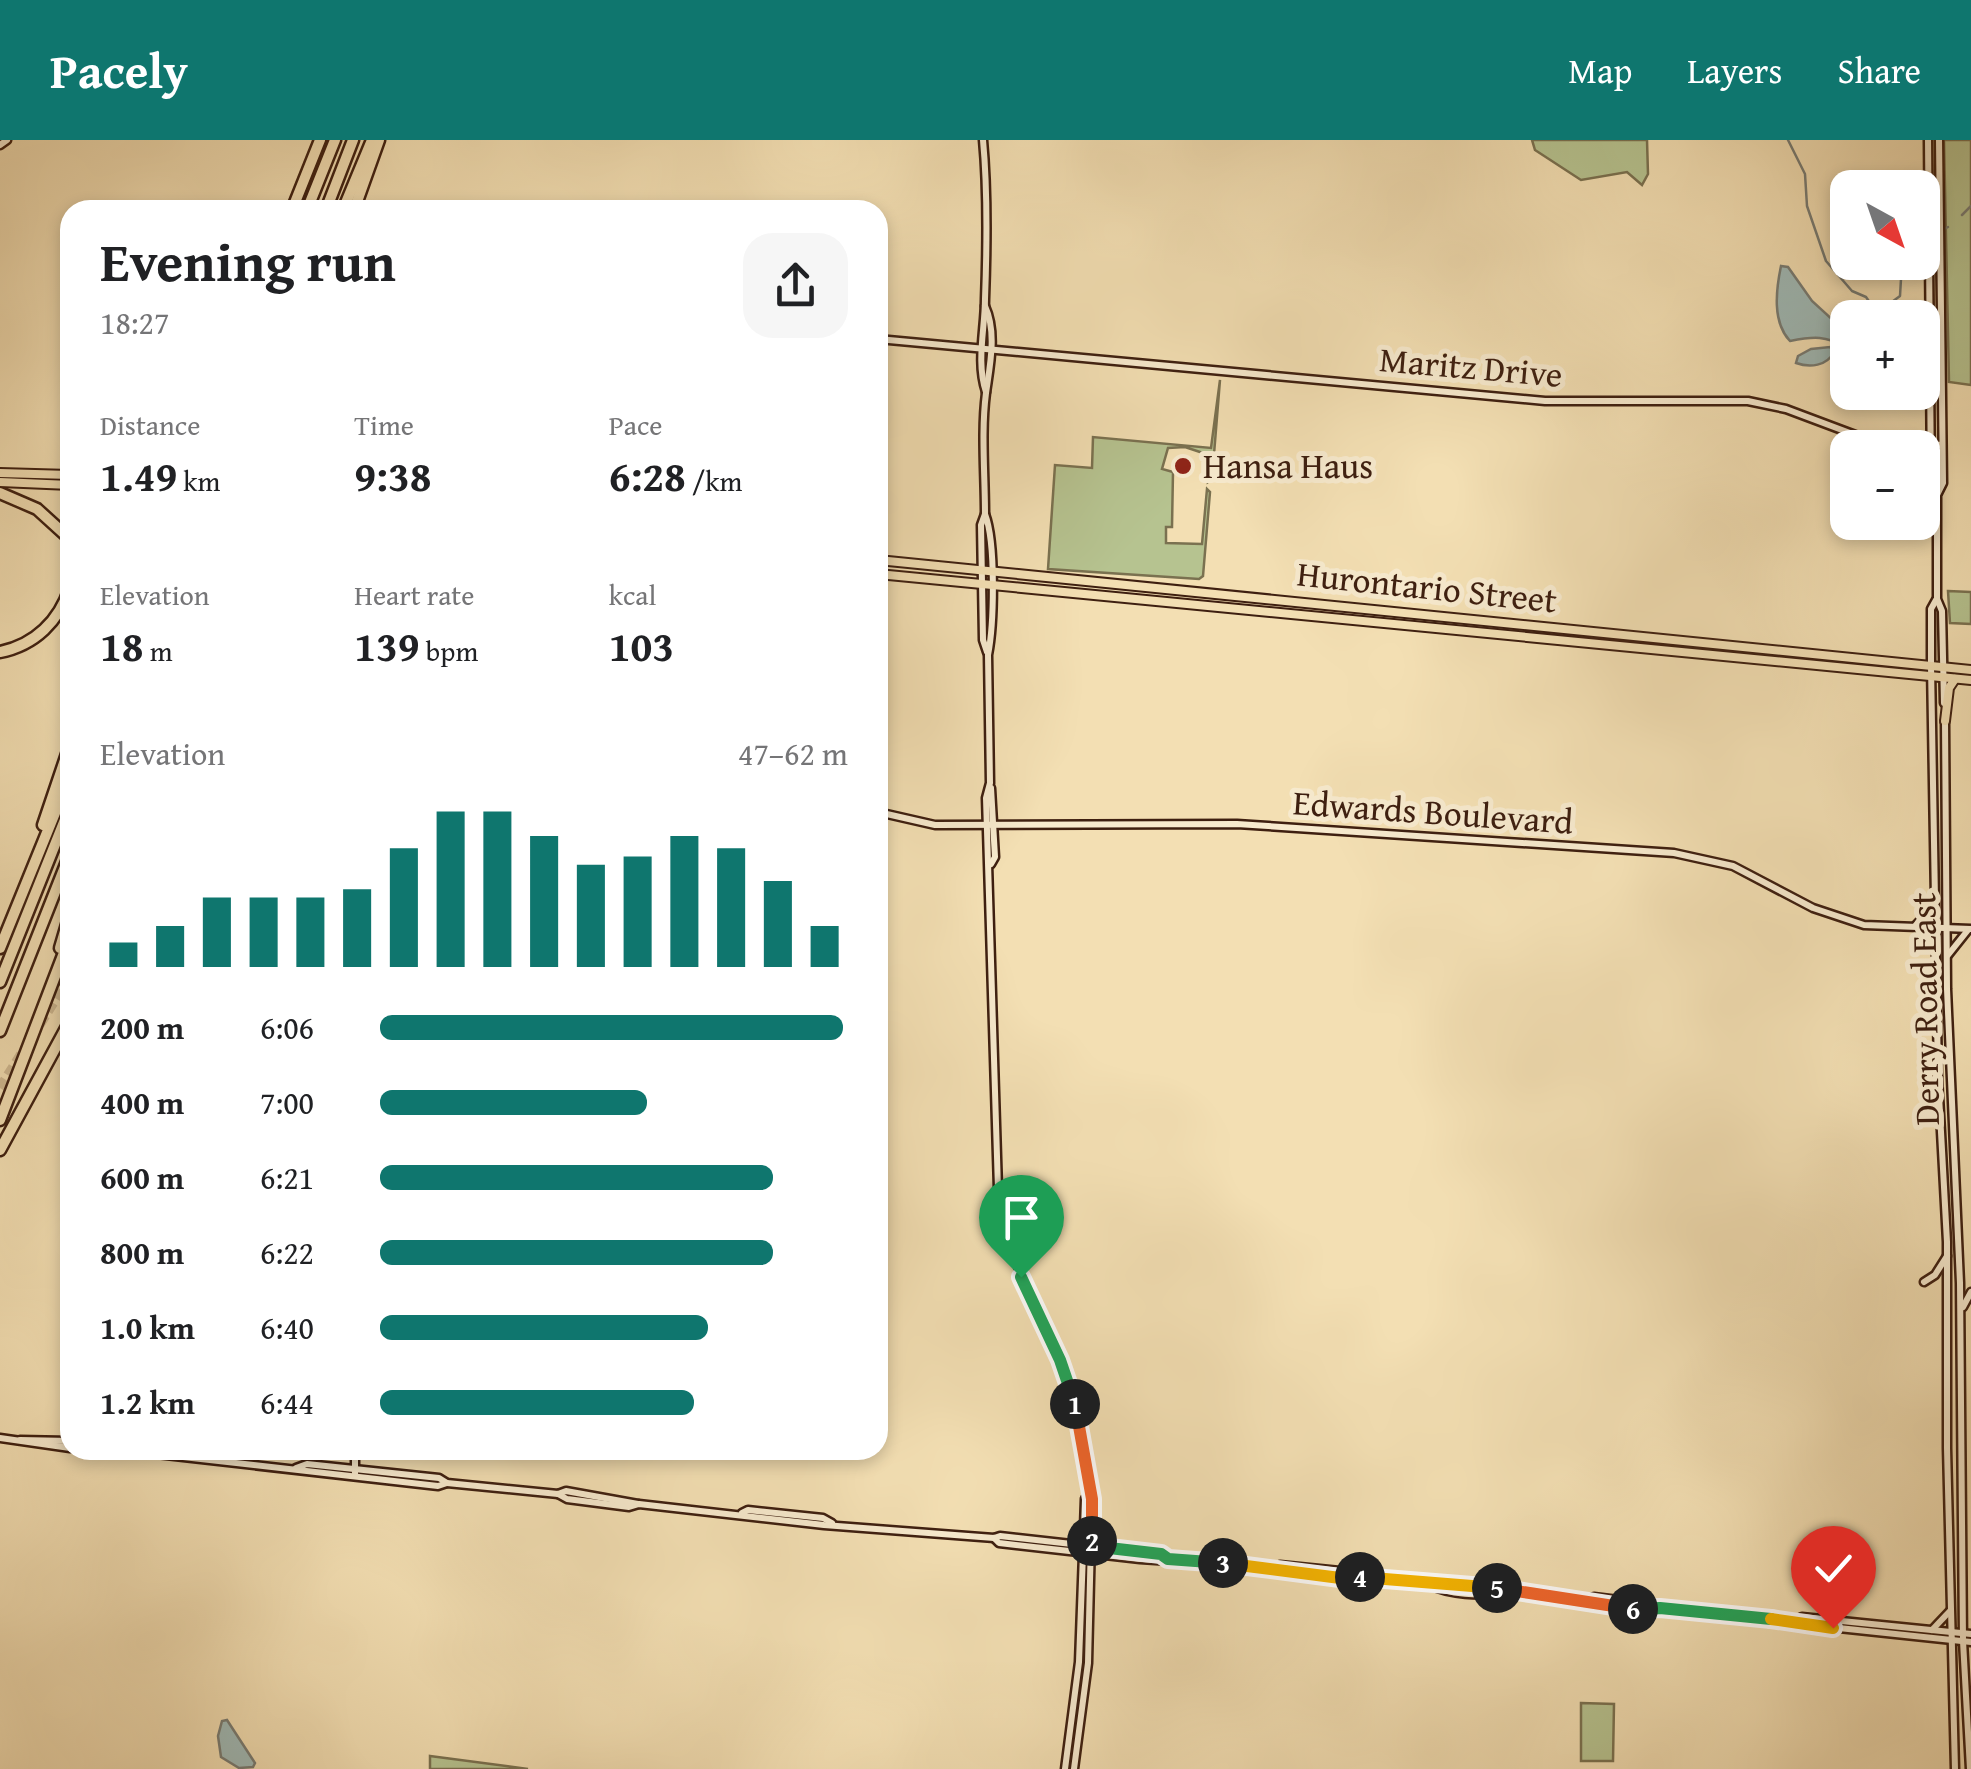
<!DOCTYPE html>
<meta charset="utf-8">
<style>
:root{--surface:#fff;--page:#f6f6f6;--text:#202124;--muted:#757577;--accent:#0f766e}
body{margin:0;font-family:"Gentium Book Plus",serif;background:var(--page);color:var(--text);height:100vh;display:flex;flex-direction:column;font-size:38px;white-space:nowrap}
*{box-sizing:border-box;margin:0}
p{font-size:32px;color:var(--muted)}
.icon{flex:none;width:55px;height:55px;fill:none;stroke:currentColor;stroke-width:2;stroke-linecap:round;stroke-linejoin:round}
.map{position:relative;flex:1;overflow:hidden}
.drawer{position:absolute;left:60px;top:60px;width:828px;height:1260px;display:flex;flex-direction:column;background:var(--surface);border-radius:30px;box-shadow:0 5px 15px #0003}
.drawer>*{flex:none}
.needle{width:65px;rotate:140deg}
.buttons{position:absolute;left:1830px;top:30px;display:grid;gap:20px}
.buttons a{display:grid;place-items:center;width:110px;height:110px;border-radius:20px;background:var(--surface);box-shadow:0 5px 15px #0003;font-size:50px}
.pin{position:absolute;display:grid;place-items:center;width:85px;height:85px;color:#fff;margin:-102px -42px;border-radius:50% 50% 50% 0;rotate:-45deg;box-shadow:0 0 10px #0007}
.pin .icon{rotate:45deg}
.km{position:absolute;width:50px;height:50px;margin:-25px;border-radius:50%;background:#222;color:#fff;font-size:28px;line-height:50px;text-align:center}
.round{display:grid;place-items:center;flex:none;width:105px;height:105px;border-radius:30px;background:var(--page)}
.summary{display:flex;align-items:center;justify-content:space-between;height:170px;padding:0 40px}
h1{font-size:55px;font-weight:700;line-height:75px}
.figures{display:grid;grid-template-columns:repeat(3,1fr);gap:15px;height:170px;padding:10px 40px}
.figures div{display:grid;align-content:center}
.figures b{font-size:42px;font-weight:700}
.figures small{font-size:28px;font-weight:400}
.figures p{font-size:28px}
.chart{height:280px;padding:20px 40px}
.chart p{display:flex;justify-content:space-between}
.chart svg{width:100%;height:180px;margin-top:10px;stroke:var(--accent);stroke-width:6}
ul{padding:0 40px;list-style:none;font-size:32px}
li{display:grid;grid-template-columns:160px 120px 1fr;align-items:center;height:75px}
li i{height:25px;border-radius:12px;background:var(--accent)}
header{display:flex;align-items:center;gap:60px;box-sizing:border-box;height:140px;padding:0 50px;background:var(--accent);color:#fff}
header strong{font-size:48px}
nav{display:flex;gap:55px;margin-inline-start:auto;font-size:35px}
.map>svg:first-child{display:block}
.green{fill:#b6c390;stroke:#7a7150;stroke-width:2.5}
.water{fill:#9fbab7;stroke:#787c74;stroke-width:2.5}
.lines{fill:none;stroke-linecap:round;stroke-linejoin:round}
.stream{stroke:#787c74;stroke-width:2.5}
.highway-tunnel{stroke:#cfb992;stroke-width:10;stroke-dasharray:10 5;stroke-linecap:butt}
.secondary-casing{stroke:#3e1f10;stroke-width:11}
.primary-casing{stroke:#3e1f10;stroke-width:12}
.highway-casing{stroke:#3e1f10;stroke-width:15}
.secondary{stroke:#f7eace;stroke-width:6}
.primary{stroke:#f3dfb3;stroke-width:8}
.highway{stroke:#f3dfb3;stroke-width:10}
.split-1-casing{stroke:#fff;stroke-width:20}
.split-2-casing{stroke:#fff;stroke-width:20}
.split-3-casing{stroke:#fff;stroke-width:20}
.split-4-casing{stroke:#fff;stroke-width:20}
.split-5-casing{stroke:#fff;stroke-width:20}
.split-6-casing{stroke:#fff;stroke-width:20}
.split-7-casing{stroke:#fff;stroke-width:20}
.split-8-casing{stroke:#fff;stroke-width:20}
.split-1{stroke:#22a559;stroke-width:12}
.split-2{stroke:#f0652b;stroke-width:12}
.split-3{stroke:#22a559;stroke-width:12}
.split-4{stroke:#f5b400;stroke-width:12}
.split-5{stroke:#f5b400;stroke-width:12}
.split-6{stroke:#f0652b;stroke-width:12}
.split-7{stroke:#22a559;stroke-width:12}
.split-8{stroke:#f5b400;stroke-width:12}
.poi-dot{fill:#8f2418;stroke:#f7eace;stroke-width:4}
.labels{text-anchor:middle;stroke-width:10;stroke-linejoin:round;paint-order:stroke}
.street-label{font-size:35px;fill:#3e1f10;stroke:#f7eace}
.poi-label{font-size:35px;fill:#3e1f10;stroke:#f7eace;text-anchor:start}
</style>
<header>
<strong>Pacely</strong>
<nav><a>Map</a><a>Layers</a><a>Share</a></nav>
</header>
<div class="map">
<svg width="1971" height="1629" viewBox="0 0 1971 1629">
<rect width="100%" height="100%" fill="#f3dfb3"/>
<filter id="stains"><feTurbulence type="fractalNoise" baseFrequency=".002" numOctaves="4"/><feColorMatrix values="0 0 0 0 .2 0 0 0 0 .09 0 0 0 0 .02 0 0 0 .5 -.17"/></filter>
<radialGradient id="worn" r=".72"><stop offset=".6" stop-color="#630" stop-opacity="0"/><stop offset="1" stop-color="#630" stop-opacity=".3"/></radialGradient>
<g class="green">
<polygon points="1532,0 1647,0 1648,34 1642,45 1627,32 1581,40 1535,10"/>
<polygon points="1944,0 1971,0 1971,245 1949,242"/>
<polygon points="1220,240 1212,339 1208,342 1209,315 1185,307 1168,308 1162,329 1173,332 1172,387 1166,387 1166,403 1202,404 1207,349 1210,352 1203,436 1199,439 1048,429 1055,325 1092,328 1093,297 1211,308"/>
<polygon points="1948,451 1971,452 1971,484 1950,483"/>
<polygon points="1581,1563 1614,1564 1613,1621 1581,1621"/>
<polygon points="430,1616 528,1629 430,1629"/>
</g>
<g class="water">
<path d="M 1781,126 L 1788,127 L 1812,161 L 1847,193 L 1847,207 C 1825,196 1815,196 1790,201 C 1772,182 1776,150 1781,126 Z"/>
<path d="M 1830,207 L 1834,212 C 1827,226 1810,228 1796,223 L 1798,216 L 1811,209 Z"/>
<polygon points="227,1580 255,1623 253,1627 239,1628 221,1617 218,1596 222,1581"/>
</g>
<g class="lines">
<g class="stream">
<polyline points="1788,0 1805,34 1807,66 1826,121 1852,151 1866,157 1877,173 1900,156 1902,122"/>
<polyline points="1962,75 1971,66"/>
<polyline points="1922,101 1948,87"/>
</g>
<g class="highway-tunnel">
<polyline points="40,884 66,842"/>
<polyline points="0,948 23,911"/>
</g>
<g class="secondary-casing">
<g id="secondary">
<path d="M 983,0 C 988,53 987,106 985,159 C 985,189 976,222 986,252"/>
<polyline points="1928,0 1931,343 1937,354"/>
<polyline points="1939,0 1943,343 1937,355 1937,459 1942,471 1944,563"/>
<polyline points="0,5 7,0"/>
<path d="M 985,166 C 997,192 990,225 986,253 C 981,292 985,334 985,374 L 981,385 L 983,500 L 987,512"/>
<polyline points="878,199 1545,261 1748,261 1786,269 1866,299 1942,305"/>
<path d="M 985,374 C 996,403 994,484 988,515 L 990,643 L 986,658 L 998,1049 L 1011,1110 L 1072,1253 L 1092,1359 L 1088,1523 L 1074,1629"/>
<polyline points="1936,460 1931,469 1931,526 1938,937 1947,1102 1947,1308 1955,1629"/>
<polyline points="1945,581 1947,849 1960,1143 1963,1501 1970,1629"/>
<polyline points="991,648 995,717 991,724"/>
<polyline points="878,672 935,685 1237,684 1674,713 1733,726 1813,768 1864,785 1971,789"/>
<polyline points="1915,786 1933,767"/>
<polyline points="1948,815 1968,790"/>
<polyline points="1924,1142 1935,1135 1947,1116"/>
<polyline points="1963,1167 1971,1152"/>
<polyline points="0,1298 70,1308"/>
<polyline points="20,1300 70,1301"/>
<polyline points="121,1310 438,1346 447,1343"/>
<polyline points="296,1328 307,1324 439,1338 447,1343 558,1354 566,1351 638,1364"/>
<polyline points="355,1334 355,1310"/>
<polyline points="558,1354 567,1359 629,1367 639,1364 824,1385 994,1398 1000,1396 1161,1414 1167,1418"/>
<polyline points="742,1373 748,1370 823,1378 832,1383"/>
<polyline points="994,1398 999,1403 1140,1419 1275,1428 1281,1432 1430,1444 1437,1442 1621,1468 1795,1481 1801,1484 1971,1502"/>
<polyline points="1276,1428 1280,1425 1340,1431 1345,1436"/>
<path d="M 1430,1445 C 1447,1454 1483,1457 1501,1452"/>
<polyline points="1588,1460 1594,1457 1651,1464 1659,1468"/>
<polyline points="1796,1480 1802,1477 1971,1494"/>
<polyline points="1932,1490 1950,1471"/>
<polyline points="1065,1629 1079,1522 1085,1359 1088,1353"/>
</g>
</g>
<g class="primary-casing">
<g id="primary">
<polyline points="0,333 70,335"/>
<polyline points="0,342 70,345"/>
<polyline points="878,420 1971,530"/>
<polyline points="878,434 1971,540"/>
<polyline points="1945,581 1949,548 1955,539"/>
</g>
</g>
<g class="highway-casing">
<g id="highway">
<polyline points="292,70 320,0"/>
<polyline points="307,70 335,0"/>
<polyline points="326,70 353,0"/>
<polyline points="343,70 372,0"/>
<polyline points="354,70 379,0"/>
<polyline points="0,353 37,369 70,399"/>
<path d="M 0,512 C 35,505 59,481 70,448"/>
<polyline points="43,685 70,605"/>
<polyline points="0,808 70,636"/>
<polyline points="60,808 70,774"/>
<polyline points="0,842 70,667"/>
<polyline points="66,842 70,835"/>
<polyline points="0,891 70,714"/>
<polyline points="0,980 70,797"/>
<polyline points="0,1010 70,881"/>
</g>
</g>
<use href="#secondary" class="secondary"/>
<use href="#primary" class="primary"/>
<use href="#highway" class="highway"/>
</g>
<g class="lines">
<g class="split-1-casing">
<polyline id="split-1" points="1021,1137 1060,1220 1075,1264"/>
</g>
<g class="split-2-casing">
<polyline id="split-2" points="1075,1264 1092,1359 1092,1401"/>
</g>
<g class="split-3-casing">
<polyline id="split-3" points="1092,1401 1092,1406 1161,1414 1168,1419 1223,1423"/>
</g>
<g class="split-4-casing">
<polyline id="split-4" points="1223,1423 1340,1438 1360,1437"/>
</g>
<g class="split-5-casing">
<polyline id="split-5" points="1360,1437 1497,1448"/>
</g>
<g class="split-6-casing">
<polyline id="split-6" points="1497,1448 1633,1469"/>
</g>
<g class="split-7-casing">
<polyline id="split-7" points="1633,1469 1660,1468 1771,1479"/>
</g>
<g class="split-8-casing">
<polyline id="split-8" points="1771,1479 1833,1488"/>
</g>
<use href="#split-1" class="split-1"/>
<use href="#split-2" class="split-2"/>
<use href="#split-3" class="split-3"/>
<use href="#split-4" class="split-4"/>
<use href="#split-5" class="split-5"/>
<use href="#split-6" class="split-6"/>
<use href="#split-7" class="split-7"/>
<use href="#split-8" class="split-8"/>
</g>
<circle class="poi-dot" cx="1183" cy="326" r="10"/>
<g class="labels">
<g class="street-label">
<text transform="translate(1471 227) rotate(5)" y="12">Maritz Drive</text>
<text transform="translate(1427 447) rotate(6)" y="12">Hurontario Street</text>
<text transform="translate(1433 672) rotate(4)" y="12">Edwards Boulevard</text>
<text transform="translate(1925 869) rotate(-91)" y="12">Derry Road East</text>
</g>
<g class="poi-label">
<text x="1203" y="338">Hansa Haus</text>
</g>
</g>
<rect width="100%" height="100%" filter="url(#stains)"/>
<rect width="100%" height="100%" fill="url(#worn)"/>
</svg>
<div class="buttons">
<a><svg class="needle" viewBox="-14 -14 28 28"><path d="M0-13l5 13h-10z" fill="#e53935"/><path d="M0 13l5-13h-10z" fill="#757577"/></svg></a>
<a>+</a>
<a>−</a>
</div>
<div class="pin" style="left:1021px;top:1137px;background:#1e9e55"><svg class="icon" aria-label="arrive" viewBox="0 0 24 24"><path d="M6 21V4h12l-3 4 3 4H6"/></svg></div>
<div class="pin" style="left:1833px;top:1488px;background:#d93025"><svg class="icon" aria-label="check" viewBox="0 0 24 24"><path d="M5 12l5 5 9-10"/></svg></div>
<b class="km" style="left:1075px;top:1264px">1</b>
<b class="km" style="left:1092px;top:1401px">2</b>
<b class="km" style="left:1223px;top:1423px">3</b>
<b class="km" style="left:1360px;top:1437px">4</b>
<b class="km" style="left:1497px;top:1448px">5</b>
<b class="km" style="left:1633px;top:1469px">6</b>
<section class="drawer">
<div class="summary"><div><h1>Evening run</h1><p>18:27</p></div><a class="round"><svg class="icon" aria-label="share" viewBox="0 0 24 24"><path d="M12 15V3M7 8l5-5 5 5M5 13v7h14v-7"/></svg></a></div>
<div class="figures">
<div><p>Distance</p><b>1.49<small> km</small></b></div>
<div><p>Time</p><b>9:38</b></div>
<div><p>Pace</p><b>6:28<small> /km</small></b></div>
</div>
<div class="figures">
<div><p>Elevation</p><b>18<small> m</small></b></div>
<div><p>Heart rate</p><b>139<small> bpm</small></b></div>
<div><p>kcal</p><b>103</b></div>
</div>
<div class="chart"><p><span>Elevation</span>47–62 m</p>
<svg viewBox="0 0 160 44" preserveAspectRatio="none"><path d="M5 44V38M15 44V34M25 44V27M35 44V27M45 44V27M55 44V25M65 44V15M75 44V6M85 44V6M95 44V12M105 44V19M115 44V17M125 44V12M135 44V15M145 44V23M155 44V34"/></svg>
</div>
<ul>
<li><b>200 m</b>6:06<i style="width:99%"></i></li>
<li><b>400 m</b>7:00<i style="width:57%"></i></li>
<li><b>600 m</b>6:21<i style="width:84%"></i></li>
<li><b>800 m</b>6:22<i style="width:84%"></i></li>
<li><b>1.0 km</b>6:40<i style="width:70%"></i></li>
<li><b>1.2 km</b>6:44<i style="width:67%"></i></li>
</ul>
</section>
</div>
